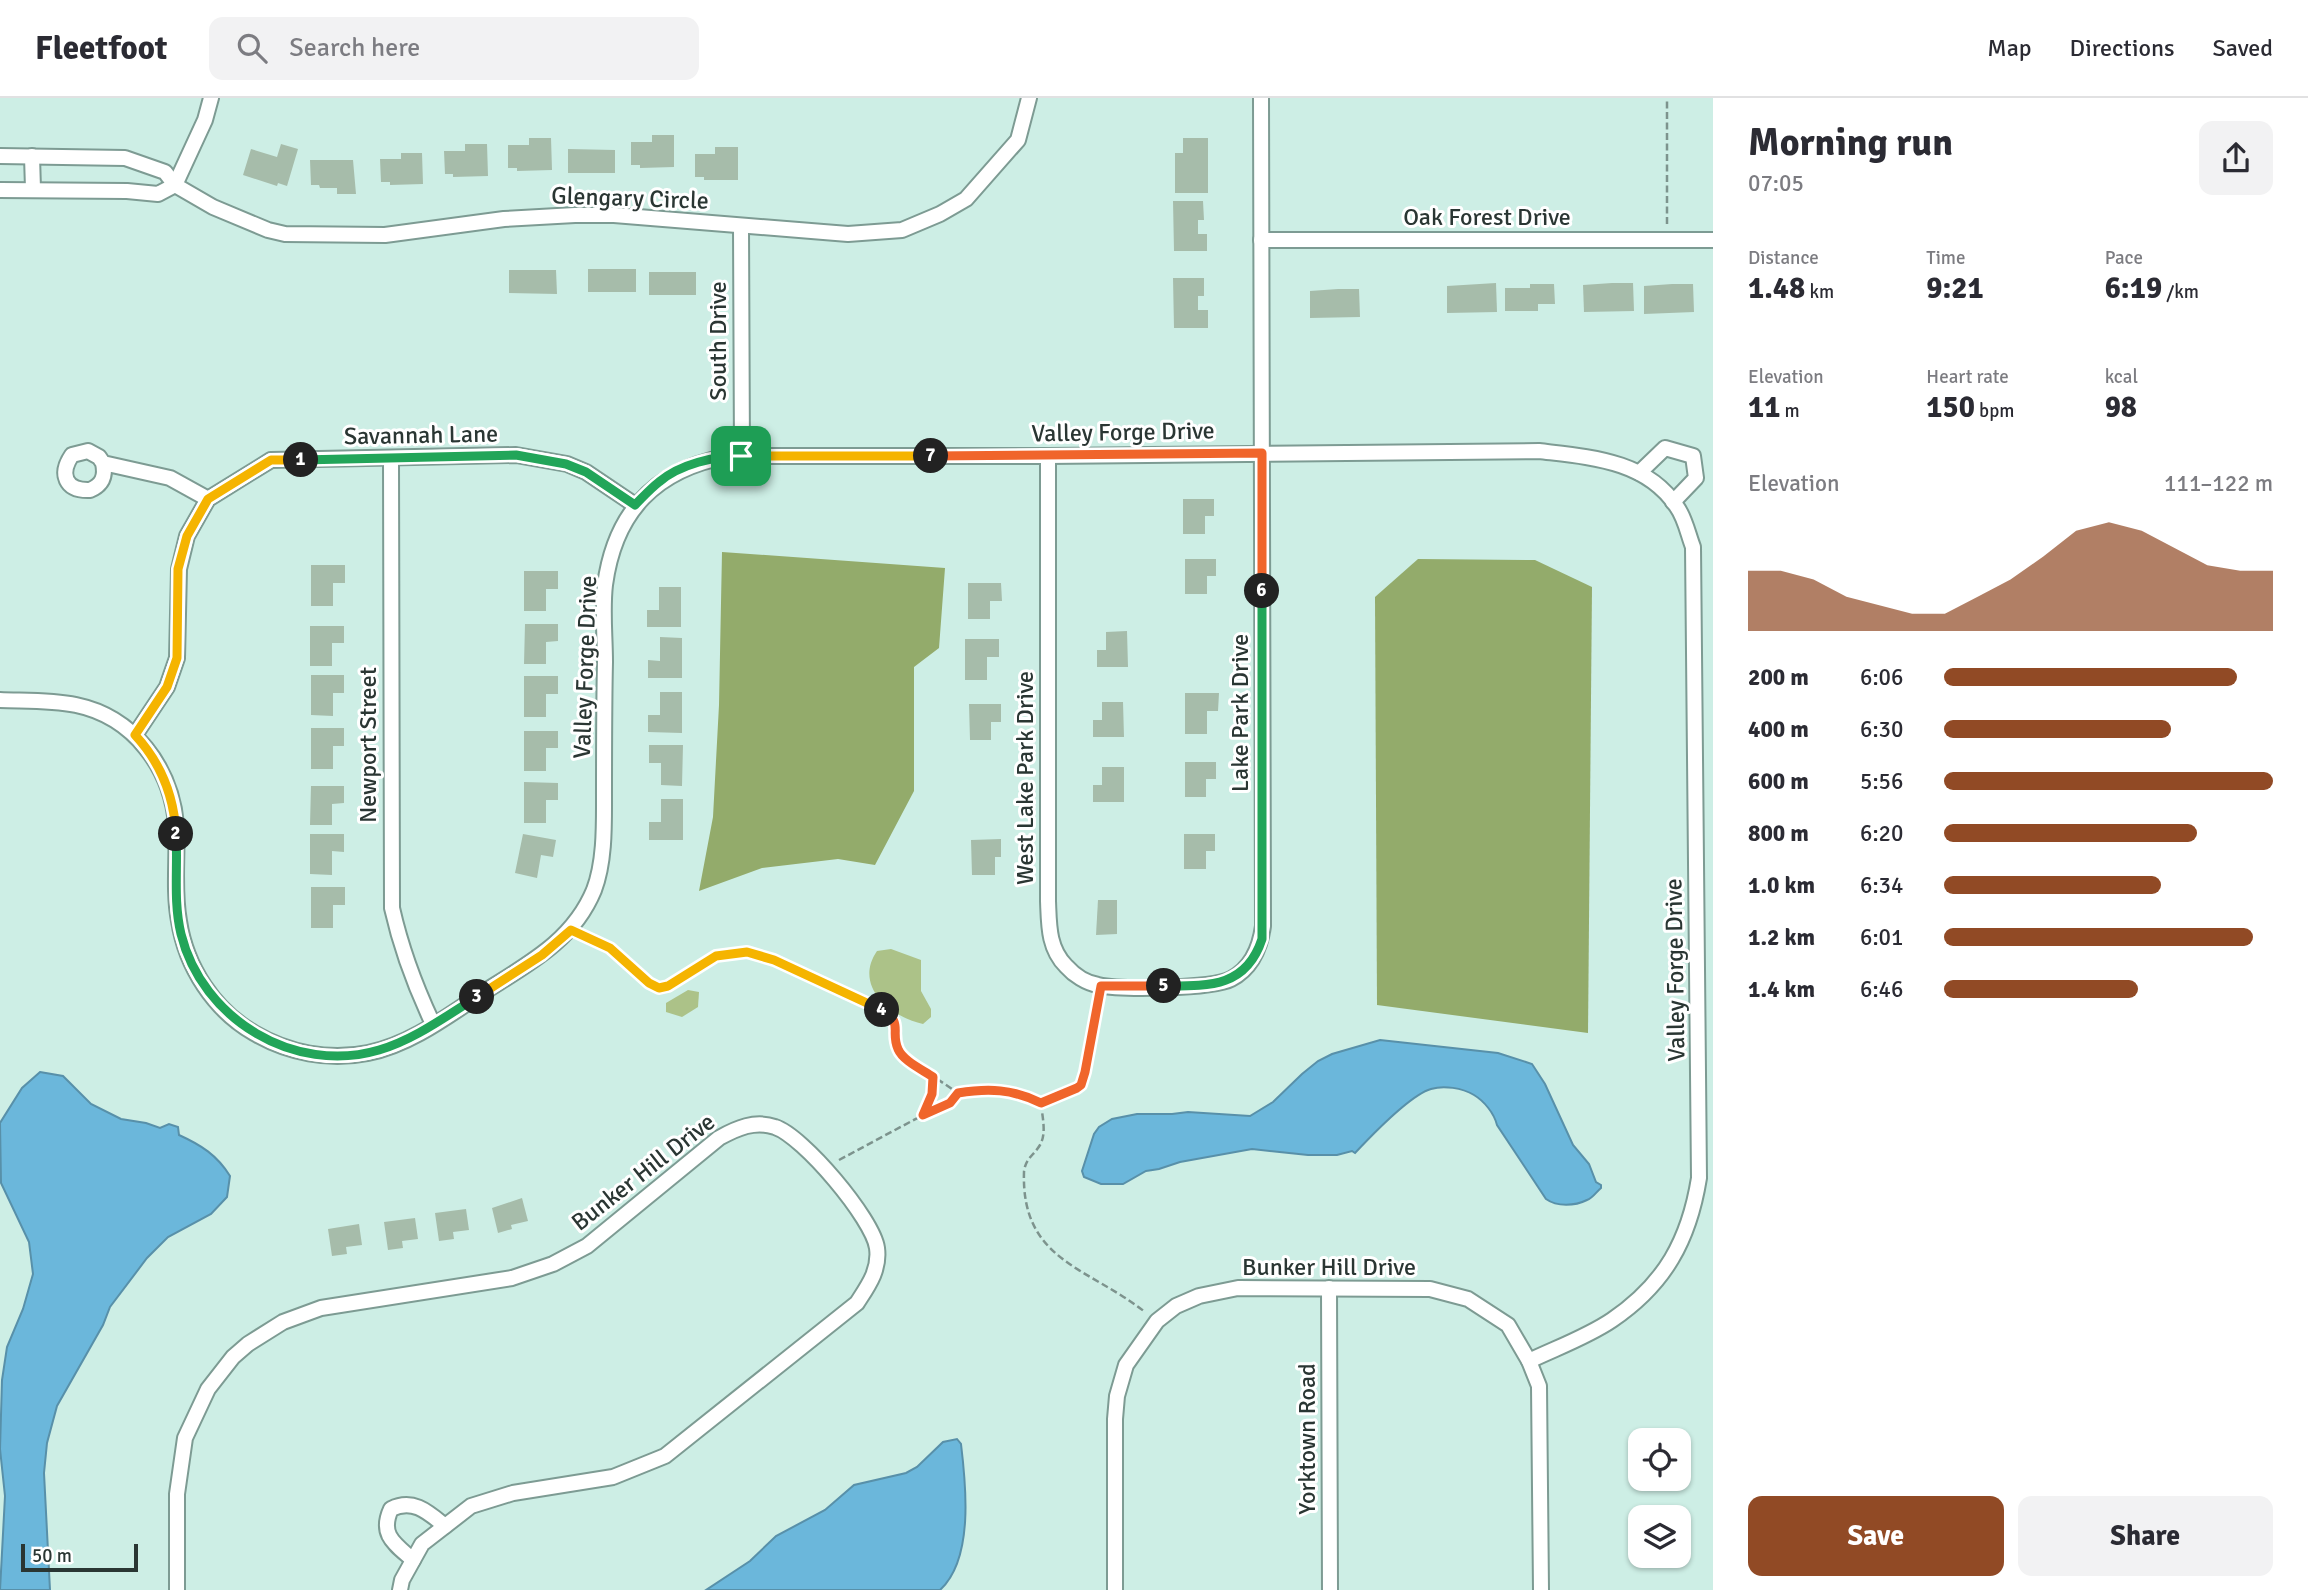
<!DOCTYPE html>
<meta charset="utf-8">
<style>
:root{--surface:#fff;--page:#f2f2f3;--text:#2b2b33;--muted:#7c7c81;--line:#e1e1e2;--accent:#914a25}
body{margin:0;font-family:Signika,sans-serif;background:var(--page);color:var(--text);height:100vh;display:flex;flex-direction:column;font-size:26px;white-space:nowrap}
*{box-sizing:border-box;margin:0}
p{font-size:23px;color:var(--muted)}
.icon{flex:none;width:38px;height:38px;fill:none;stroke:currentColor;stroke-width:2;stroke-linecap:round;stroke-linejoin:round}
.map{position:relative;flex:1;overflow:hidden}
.side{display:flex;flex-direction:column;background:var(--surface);width:595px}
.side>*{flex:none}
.buttons{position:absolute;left:1628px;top:1330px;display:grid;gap:14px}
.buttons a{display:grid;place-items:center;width:63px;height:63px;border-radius:14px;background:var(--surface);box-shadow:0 2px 5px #0004;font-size:35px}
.scale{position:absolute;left:21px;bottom:18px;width:117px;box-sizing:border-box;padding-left:7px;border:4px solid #2a3633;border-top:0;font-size:19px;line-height:24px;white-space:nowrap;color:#2a3633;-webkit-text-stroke:5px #fff;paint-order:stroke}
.pin{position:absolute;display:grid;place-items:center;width:60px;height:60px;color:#fff;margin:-30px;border-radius:14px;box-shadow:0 4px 10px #0006}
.km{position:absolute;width:35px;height:35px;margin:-18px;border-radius:50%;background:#222;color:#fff;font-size:19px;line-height:35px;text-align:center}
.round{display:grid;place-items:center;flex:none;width:74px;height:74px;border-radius:14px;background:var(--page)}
.head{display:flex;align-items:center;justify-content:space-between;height:119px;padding:0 35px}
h1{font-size:38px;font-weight:800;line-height:52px}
.figures{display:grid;grid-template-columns:repeat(3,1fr);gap:10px;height:119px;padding:7px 35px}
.figures div{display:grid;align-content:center}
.figures b{font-size:30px;font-weight:800}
.figures small{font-size:19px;font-weight:400}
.figures p{font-size:19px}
.chart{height:196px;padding:14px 35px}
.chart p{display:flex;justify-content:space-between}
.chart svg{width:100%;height:126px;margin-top:7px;fill:var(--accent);opacity:.7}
.primary-button{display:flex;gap:14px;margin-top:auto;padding:14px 35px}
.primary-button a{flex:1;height:80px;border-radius:14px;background:var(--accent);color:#fff;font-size:28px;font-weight:800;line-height:80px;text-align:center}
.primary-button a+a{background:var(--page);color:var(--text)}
ul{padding:0 35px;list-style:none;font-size:23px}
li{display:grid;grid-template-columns:112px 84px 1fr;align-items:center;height:52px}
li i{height:18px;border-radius:9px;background:var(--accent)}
header{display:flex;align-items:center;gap:42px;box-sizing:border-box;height:98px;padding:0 35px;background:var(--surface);border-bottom:2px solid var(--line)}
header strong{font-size:33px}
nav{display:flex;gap:38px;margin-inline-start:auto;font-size:24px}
.search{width:490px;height:63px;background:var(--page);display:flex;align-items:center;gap:18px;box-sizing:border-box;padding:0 24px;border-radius:14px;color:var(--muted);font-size:26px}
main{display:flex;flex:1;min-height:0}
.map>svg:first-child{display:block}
.green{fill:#acc288}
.forest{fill:#93ab6b}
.water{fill:#6bb7db;stroke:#5890a9;stroke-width:2}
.building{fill:#a6bcaa}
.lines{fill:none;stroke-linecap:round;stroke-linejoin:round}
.minor-casing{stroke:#7d9b93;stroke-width:18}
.path{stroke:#7d938d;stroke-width:2.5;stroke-dasharray:7 3.5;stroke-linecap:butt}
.minor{stroke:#fff;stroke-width:14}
.split-1-casing{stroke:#fff;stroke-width:14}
.split-2-casing{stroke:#fff;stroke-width:14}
.split-3-casing{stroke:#fff;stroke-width:14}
.split-4-casing{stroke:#fff;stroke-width:14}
.split-5-casing{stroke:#fff;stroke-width:14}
.split-6-casing{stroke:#fff;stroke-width:14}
.split-7-casing{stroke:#fff;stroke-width:14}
.split-8-casing{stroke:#fff;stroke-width:14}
.split-1{stroke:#22a559;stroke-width:9}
.split-2{stroke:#f5b400;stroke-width:9}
.split-3{stroke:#22a559;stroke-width:9}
.split-4{stroke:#f5b400;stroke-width:9}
.split-5{stroke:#f0652b;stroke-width:9}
.split-6{stroke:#22a559;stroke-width:9}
.split-7{stroke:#f0652b;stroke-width:9}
.split-8{stroke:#f5b400;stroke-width:9}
.labels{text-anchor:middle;stroke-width:6;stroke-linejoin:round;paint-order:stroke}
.street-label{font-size:24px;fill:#2a3633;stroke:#fff}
</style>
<header>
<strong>Fleetfoot</strong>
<div class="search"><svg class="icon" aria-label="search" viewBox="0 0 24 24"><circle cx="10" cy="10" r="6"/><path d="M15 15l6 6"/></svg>Search here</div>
<nav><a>Map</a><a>Directions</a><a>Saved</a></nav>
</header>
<main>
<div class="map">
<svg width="1713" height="1492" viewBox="0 0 1713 1492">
<rect width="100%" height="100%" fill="#cdeee5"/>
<g class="green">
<path d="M 891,851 L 921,862 L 921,893 L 931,911 L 931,919 L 923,926 C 890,919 853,888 877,853 Z"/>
<polygon points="688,892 699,894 698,909 682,919 666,914 666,905"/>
</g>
<g class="forest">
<polygon points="722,454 945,470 939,550 914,569 914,693 875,767 838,761 762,770 699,793 713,719 719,607"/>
<polygon points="1418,461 1535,462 1592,489 1588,935 1377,907 1375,499"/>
</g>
<g class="water">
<path d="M 1380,942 L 1498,955 L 1532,966 L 1545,986 L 1573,1047 L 1589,1066 L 1596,1084 L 1601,1087 L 1601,1090 C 1596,1094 1593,1100 1587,1102 C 1575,1108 1557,1109 1546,1101 L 1497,1027 C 1494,1015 1484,1003 1474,997 C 1462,990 1444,987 1431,991 C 1410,997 1371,1038 1355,1055 L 1352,1053 L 1337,1057 L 1308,1057 L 1252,1051 L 1180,1064 L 1159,1071 L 1146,1073 L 1123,1086 L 1101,1086 L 1084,1079 L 1082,1073 L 1094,1036 L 1099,1029 L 1112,1021 L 1137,1016 L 1172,1016 L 1188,1014 L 1250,1018 L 1273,1004 L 1302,976 L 1318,963 L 1332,956 Z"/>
<path d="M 40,974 L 63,978 L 91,1006 L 121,1021 L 146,1025 L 160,1030 L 169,1026 L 178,1029 L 179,1037 C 201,1047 217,1057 230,1078 L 227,1099 L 211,1116 L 168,1139 L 147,1160 L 110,1209 L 103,1227 L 57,1308 L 47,1345 L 44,1375 L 50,1492 L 0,1492 L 5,1398 L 0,1351 L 2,1282 L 7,1249 L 23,1211 L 33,1176 L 29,1144 L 1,1085 L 0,1025 L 22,990 Z"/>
<path d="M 957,1341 L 961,1346 C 966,1387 974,1461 940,1492 L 706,1492 L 750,1463 L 776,1438 L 825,1412 L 854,1387 L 906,1375 L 917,1369 L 943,1344 Z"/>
</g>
<g class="building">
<polygon points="652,37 674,37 674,69 640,70 640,67 631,67 631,44 652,44"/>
<polygon points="529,40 551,40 552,72 517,73 517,70 508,70 508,47 529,47"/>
<polygon points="1183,40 1208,40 1208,95 1175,95 1175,55 1183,55"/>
<polygon points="281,46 298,51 287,88 278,85 277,88 243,77 251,51 277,59"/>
<polygon points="465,46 487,46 488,78 453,79 453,76 445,76 444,53 465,53"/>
<polygon points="715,49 738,49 738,82 704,82 704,79 695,79 695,56 715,56"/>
<polygon points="568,51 615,52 615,75 568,75"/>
<polygon points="401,55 422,55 423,86 390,87 390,84 381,84 380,61 401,61"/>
<polygon points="310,62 353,62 356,96 337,96 337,90 320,90 319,87 311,87"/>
<polygon points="1173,103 1203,103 1204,122 1198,122 1198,136 1207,136 1207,153 1174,153"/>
<rect x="588" y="171" width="48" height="23"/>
<polygon points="509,172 556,172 557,196 509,195"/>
<rect x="649" y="174" width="47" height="23"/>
<polygon points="1173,180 1204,180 1204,198 1198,198 1198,212 1208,212 1208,230 1174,230"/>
<polygon points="1496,185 1497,214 1447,215 1447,188"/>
<polygon points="1612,185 1633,185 1634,213 1584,214 1583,187"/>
<polygon points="1530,186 1554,186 1555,206 1538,206 1538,213 1505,213 1505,190 1530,190"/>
<polygon points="1672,186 1693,186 1694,214 1644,216 1644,188"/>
<polygon points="1338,191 1359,191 1360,219 1310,220 1310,193"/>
<polygon points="1183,401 1214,401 1214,418 1205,418 1205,436 1183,436"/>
<polygon points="1185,461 1216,461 1216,478 1207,478 1207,496 1185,496"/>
<polygon points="311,467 345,467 345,485 333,485 333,508 311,508"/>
<polygon points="524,473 558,473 558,491 546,491 546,513 524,513"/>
<polygon points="968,485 1001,485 1002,503 990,503 990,521 968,521"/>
<polygon points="659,489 681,489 681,529 647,529 647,512 659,512"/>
<polygon points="525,526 558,526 558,543 546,544 546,566 524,566"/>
<polygon points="310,528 344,528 344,545 332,545 332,568 310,568"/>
<polygon points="1127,533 1128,569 1097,569 1097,552 1106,552 1106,534"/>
<polygon points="660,539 682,540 682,580 648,580 648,562 660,563"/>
<polygon points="965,541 999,541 999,559 987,559 987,582 965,582"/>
<polygon points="311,577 344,577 344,595 333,595 333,618 311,617"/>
<polygon points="524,578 558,578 558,596 546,596 546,619 524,619"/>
<polygon points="660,594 682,594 682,635 648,634 648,617 660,617"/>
<polygon points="1185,595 1219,595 1218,613 1207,613 1207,636 1185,636"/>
<polygon points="1102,604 1123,604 1124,639 1093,639 1093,622 1102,622"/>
<polygon points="969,606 1001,606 1001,624 991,624 991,642 970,642"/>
<polygon points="311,630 344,630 344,648 333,648 333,671 311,671"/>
<polygon points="524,633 558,633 558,650 546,650 546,673 524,673"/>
<polygon points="649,647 683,647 682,688 661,687 661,665 649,665"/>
<polygon points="1185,664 1216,664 1216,681 1206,681 1206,699 1185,699"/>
<polygon points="1102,669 1124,669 1124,704 1093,704 1093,687 1102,687"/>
<polygon points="524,684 558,685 558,702 546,702 546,725 524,725"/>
<polygon points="311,688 344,688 344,705 332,706 332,727 310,727"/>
<polygon points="661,701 683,701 683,742 649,742 649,724 661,724"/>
<polygon points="310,736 344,736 344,754 332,753 332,777 310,776"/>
<polygon points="523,736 556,742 553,759 541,757 537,780 515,775"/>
<polygon points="1184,736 1215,736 1215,753 1206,753 1206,771 1184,771"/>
<polygon points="1001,741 1001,759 995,759 995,777 972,777 971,742"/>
<polygon points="311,789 345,789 345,807 333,807 333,830 311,830"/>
<polygon points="1098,802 1117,802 1117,836 1096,837"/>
<polygon points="522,1100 528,1123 511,1127 512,1131 498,1135 492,1110"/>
<polygon points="466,1111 469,1132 453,1134 454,1141 439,1143 435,1115"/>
<polygon points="415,1120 418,1141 402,1143 403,1150 388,1152 384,1124"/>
<polygon points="359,1126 362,1147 346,1149 347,1156 332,1158 328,1131"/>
</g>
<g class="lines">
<g class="minor-casing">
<g id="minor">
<polyline points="0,58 125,60 165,74 175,87 213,109 268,132 285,136 385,137 504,121 575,117 614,117 848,136 902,132 940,116 966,101 1018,42 1029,0"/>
<polyline points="32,58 33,91"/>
<polyline points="175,87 205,22 211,0"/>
<polyline points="0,92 127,93 158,96 175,87"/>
<polyline points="741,129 742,357"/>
<polyline points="1261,142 1713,142"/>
<path d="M 1048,358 L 1048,803 C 1049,826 1048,850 1066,868 C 1074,877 1086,885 1098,887 C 1121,892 1211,891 1231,881 C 1252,870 1260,850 1263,828 L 1261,0"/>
<path d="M 391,361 L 392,810 C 401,850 415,888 433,926"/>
<path d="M 103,365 C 106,379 102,387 90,392 C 65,393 59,376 72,357 L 88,353 L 99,359 L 103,365 L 170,380 L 208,401"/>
<polyline points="1639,375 1665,350 1693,358 1696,380 1673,404"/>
<path d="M 0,602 C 25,603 52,602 76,607 C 134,619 171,670 176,726 C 178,758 173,791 179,823 C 186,869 214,912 254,935 C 288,955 329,963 368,955 C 410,947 449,917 484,894 C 528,866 573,843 594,792 C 605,763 604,726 604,696 C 604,652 604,608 605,564 C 605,539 602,512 605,487 C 615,413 656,371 729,358 L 1048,358 L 1539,353 C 1589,359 1647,362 1677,409 C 1685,420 1688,436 1693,449 L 1699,1080 C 1689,1142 1665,1186 1612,1222 C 1587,1239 1556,1250 1529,1263"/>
<polyline points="135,637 167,589 177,560 179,471 187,438 208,401 271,362 516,357 567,366 586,374 635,407"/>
<polyline points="1329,1190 1330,1492"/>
<path d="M 413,1462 C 395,1446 379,1437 391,1411 C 413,1400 428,1414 445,1428"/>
<path d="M 177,1492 L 177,1396 L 185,1340 L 208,1291 L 233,1259 L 248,1246 L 283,1224 L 321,1210 L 512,1180 L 553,1166 L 587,1148 L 719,1040 C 737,1030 755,1022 775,1029 C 803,1038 873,1121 877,1150 C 880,1172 868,1188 857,1205 L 665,1358 L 613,1379 L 513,1395 L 471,1408 L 422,1446 L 402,1482 L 400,1492"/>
<polyline points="1115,1492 1115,1321 1117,1298 1126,1267 1157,1223 1176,1208 1199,1198 1238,1190 1430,1191 1468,1201 1508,1227 1529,1263 1539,1288 1541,1492"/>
</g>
</g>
<g class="path">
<polyline points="1667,126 1667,0"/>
<path d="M 583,838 C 618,849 629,874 659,890 L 668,888 C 700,866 720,849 761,857 L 890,917 C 899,931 893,945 903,958 L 958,995 C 989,990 1012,991 1041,1005 L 1077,990 C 1089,978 1096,920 1099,902"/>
<path d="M 1041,1005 C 1042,1018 1047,1035 1040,1047 C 1034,1057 1025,1061 1024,1074 C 1021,1163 1088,1169 1145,1214"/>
<polyline points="923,1017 932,996 933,980"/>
<polyline points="839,1062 923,1017 950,1005 957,996"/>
</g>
<use href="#minor" class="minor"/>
</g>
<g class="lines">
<g class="split-1-casing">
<path id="split-1" d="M 301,362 L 516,357 L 566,366 L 586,374 L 635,407 C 643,399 650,391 659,384 C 680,366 715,358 741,358"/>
</g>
<g class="split-2-casing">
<path id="split-2" d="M 176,736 C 174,697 161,665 135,637 L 167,589 L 177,560 L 178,471 L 187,438 L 208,401 L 271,362 L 301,362"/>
</g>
<g class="split-3-casing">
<path id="split-3" d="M 176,736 C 178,769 173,803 181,836 C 202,921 294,977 379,952 C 414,942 446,918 477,899"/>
</g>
<g class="split-4-casing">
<polyline id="split-4" points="477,899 542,857 571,832 610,850 649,885 659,890 668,888 716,858 747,854 774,862 882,912"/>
</g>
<g class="split-5-casing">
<path id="split-5" d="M 882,912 C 904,925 890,933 898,951 C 903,963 923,972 933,979 L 932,996 L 923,1017 L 950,1005 L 958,995 C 989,990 1012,991 1041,1005 L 1077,990 L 1081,987 L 1085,974 L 1101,888 L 1164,888"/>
</g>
<g class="split-6-casing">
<path id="split-6" d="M 1164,888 C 1208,888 1246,890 1262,841 L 1262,493"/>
</g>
<g class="split-7-casing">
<polyline id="split-7" points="931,358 1262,355 1262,493"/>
</g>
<g class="split-8-casing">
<polyline id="split-8" points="741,358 931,358"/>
</g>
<use href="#split-1" class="split-1"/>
<use href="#split-2" class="split-2"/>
<use href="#split-3" class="split-3"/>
<use href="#split-4" class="split-4"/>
<use href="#split-5" class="split-5"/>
<use href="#split-6" class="split-6"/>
<use href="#split-7" class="split-7"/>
<use href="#split-8" class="split-8"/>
</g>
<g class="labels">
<g class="street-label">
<text transform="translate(630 100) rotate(2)" y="8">Glengary Circle</text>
<text x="1487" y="127">Oak Forest Drive</text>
<text transform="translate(718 243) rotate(-90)" y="8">South Drive</text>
<text transform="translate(1123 334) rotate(-1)" y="8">Valley Forge Drive</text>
<text transform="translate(421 337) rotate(-1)" y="8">Savannah Lane</text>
<text transform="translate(585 569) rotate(-88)" y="8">Valley Forge Drive</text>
<text transform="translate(1240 615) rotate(-90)" y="8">Lake Park Drive</text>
<text transform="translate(368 647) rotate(-90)" y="8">Newport Street</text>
<text transform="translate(1025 680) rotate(-90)" y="8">West Lake Park Drive</text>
<text transform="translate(1675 872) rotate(-91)" y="8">Valley Forge Drive</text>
<text transform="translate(643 1074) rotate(-38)" y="8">Bunker Hill Drive</text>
<text x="1329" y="1177">Bunker Hill Drive</text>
<text transform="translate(1307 1341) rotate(-90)" y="8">Yorktown Road</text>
</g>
</g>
</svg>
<div class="buttons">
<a><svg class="icon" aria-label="locate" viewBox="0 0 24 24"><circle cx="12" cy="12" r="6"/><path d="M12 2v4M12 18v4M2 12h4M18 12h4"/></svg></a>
<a><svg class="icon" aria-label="layers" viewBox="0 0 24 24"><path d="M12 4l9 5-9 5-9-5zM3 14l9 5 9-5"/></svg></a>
</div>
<div class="scale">50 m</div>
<div class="pin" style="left:741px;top:358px;background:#1e9e55"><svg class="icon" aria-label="arrive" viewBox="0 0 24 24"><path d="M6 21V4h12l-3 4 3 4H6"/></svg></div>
<b class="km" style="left:301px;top:362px">1</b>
<b class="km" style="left:176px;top:736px">2</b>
<b class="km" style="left:477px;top:899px">3</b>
<b class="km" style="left:882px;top:912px">4</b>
<b class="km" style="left:1164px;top:888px">5</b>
<b class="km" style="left:1262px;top:493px">6</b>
<b class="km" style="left:931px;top:358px">7</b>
</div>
<section class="side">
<div class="head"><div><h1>Morning run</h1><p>07:05</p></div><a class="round"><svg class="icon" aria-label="share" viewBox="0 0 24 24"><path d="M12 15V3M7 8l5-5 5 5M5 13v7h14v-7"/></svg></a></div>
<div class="figures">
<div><p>Distance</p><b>1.48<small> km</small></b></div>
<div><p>Time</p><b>9:21</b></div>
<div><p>Pace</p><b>6:19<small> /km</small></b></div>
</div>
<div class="figures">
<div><p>Elevation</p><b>11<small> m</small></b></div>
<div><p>Heart rate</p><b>150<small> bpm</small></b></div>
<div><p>kcal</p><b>98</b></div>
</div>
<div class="chart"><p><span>Elevation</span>111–122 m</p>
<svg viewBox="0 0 160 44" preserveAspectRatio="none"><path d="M0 44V23L10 23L20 26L30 32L40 35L50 38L60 38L70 32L80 26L90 18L100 9L110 6L120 9L130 15L140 21L150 23L160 23V44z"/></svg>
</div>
<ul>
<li><b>200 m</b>6:06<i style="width:89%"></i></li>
<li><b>400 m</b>6:30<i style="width:69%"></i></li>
<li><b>600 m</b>5:56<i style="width:100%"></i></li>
<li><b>800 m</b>6:20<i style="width:77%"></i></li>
<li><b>1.0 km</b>6:34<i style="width:66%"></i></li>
<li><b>1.2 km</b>6:01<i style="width:94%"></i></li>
<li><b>1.4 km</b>6:46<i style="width:59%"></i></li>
</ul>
<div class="primary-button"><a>Save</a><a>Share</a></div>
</section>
</main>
